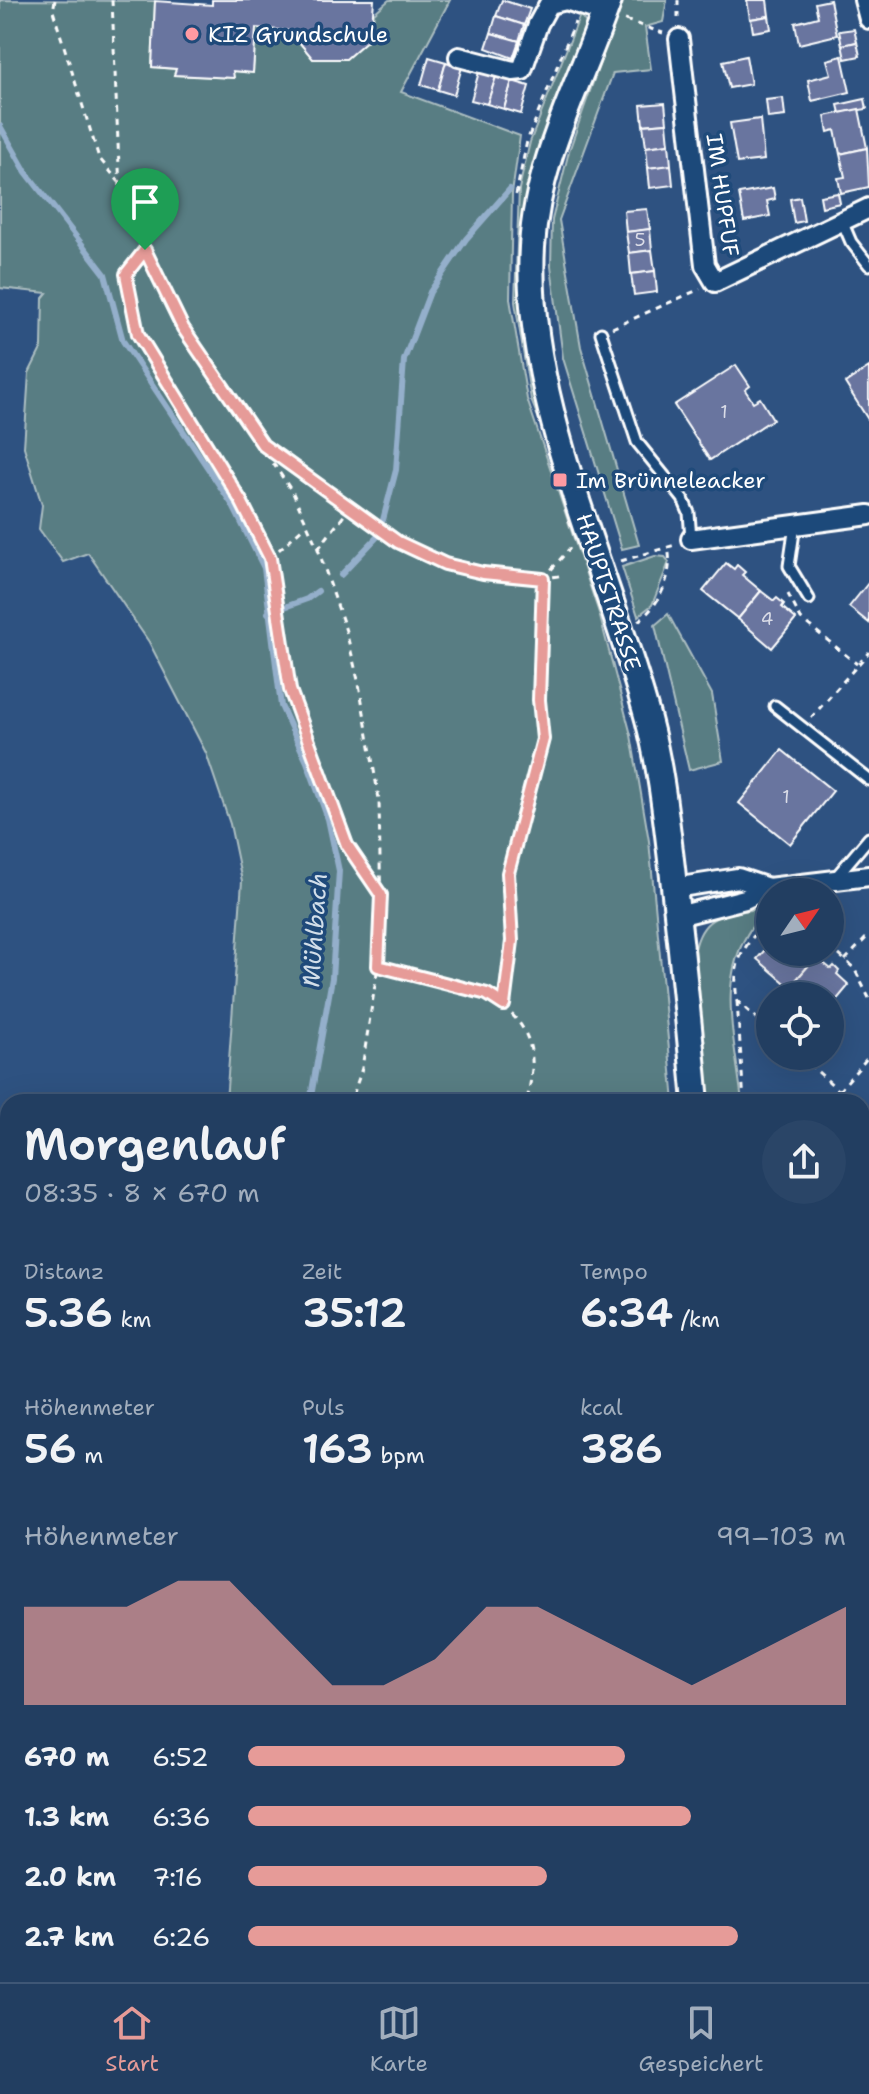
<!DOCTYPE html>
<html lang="de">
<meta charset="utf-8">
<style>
:root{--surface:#223e61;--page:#2a4567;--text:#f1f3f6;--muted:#a2aebd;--line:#3f5776;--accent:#e69b98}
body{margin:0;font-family:"Shantell Sans",sans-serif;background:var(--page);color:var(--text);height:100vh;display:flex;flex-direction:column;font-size:30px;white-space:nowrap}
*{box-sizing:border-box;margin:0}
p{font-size:26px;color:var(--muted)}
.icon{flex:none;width:44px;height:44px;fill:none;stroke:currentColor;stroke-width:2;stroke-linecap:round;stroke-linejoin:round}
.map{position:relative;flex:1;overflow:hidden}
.side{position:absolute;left:0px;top:1094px;width:870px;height:888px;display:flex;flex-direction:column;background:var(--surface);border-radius:24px 24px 0 0;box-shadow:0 8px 32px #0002,0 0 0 2px var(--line)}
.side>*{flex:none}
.needle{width:52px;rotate:55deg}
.tools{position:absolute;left:756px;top:878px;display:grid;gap:16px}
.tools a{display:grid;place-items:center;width:88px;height:88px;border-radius:50%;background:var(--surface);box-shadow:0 8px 32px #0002,0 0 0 2px var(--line);font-size:40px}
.pin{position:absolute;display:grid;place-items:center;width:68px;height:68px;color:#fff;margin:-82px -34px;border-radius:50% 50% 50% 0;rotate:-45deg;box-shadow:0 0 8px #0007}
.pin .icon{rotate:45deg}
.round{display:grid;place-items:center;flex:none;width:84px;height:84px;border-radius:42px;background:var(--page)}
.overview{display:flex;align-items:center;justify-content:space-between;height:136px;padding:0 24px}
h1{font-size:44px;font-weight:600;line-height:60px}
.stats{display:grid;grid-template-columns:repeat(3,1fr);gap:12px;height:136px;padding:8px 24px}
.stats div{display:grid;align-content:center}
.stats b{font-size:40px;font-weight:600}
.stats small{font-size:22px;font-weight:400}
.stats p{font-size:22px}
.chart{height:224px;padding:16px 24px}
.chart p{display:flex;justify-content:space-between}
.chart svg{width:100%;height:144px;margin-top:8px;fill:var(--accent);opacity:.7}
ul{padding:0 24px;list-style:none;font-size:26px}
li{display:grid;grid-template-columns:128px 96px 1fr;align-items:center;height:60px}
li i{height:20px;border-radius:10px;background:var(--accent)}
.tab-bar{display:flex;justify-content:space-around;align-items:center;height:112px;border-top:2px solid var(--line);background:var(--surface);font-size:22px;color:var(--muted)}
.tab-bar a{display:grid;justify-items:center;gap:4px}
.tab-bar .active{color:var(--accent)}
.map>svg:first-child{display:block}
.green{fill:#597d83;stroke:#acbec1;stroke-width:2}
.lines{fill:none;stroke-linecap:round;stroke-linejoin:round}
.stream{stroke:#94afcb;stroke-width:6}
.building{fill:#69749f;stroke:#fff;stroke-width:2}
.lane-casing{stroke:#fff;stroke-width:15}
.street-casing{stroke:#fff;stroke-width:24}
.secondary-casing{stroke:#fff;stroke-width:30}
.highway-casing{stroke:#fff;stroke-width:38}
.path{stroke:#fff;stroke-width:3;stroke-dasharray:6 6;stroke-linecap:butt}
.lane{stroke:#1f4a7a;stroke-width:9}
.street{stroke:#1f4a7a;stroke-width:18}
.secondary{stroke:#1f4a7a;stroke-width:24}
.highway{stroke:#1f4a7a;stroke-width:32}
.route-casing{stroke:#fff;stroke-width:16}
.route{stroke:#e69b98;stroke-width:10}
.poi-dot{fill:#ff9aa2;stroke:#1f4a7a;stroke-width:3}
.labels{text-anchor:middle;stroke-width:7;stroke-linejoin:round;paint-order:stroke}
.number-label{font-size:18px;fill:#dadce7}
.poi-label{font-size:22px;fill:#fff;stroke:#1f4a7a;text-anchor:start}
.street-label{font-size:22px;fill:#fff;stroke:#1f4a7a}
.water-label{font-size:24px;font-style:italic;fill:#d2dee9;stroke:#1f4a7a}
</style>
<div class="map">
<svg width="869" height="1982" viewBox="0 0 869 1982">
<rect width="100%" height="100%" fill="#2e5281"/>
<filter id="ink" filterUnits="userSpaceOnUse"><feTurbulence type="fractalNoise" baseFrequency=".0125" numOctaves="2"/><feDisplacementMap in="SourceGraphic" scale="16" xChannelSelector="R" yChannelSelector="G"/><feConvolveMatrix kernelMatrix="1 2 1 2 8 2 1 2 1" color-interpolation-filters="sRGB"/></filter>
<g filter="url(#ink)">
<g class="green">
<polygon points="0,0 155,1 152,67 176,69 175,75 233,78 233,71 253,73 256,28 290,31 313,59 346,59 371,37 374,13 389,0 450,0 401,92 520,136 512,194 510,299 527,399 599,613 631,735 649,841 674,1102 226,1102 242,881 230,824 206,753 149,642 88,553 63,562 39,529 42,505 24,447 29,373 42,347 43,298 47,293 0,288"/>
<polygon points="622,0 667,0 663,22 645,27 651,69 613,73 559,220 581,347 639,545 622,549 563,358 551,266 552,220 569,151"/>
<polygon points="580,15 589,27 535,168 547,425 542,427 531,400 515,302 519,189 530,142"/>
<polygon points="655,556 665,557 669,562 652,605 638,616 622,567"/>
<polygon points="668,614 712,694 723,761 689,770 655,625"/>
<path d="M 756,909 L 759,918 C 713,971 735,1037 742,1102 L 706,1102 L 695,949 C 703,913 724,915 756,909 Z"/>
<polygon points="0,1654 8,1657 8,1974 681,1974 681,1982 0,1982"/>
<polygon points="725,1974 851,1974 832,1982 725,1982"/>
</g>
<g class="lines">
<g class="stream">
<polyline points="0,126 26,172 105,274 123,341 232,504 264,568 281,706 307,762 328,819 339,871 332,978 310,1102"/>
<polyline points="383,520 396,470 404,360 430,292 466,239 510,189"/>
<polyline points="341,575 378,536"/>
<polyline points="268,613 307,599 318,591"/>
<polyline points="43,1974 45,1982"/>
</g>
</g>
<g class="building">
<polygon points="212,0 374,0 371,37 346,59 313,59 290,31 256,28 253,73 233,71 234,78 174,75 176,69 152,67 155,1 212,5"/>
<polygon points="502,0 530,9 524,25 496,16"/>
<polygon points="747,0 767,0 769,16 750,19"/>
<polygon points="830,0 837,35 799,44 795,23 818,17 815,3"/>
<polygon points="496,16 524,25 519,41 491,33"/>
<polygon points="769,16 771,29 753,32 751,19"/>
<polygon points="854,29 857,42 842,45 839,31"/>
<polygon points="491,33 519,41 513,58 486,48"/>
<polygon points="857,42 860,56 845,59 842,45"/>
<polygon points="746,56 751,84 729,88 723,61"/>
<polygon points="842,56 850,92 812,101 808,80 831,74 827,60"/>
<polygon points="429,57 446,62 438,90 421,85"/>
<polygon points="446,62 462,67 454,95 438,90"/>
<polygon points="479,72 496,77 487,104 471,100"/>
<polygon points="496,77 512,81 504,109 487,104"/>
<polygon points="512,81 529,86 521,114 504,109"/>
<polygon points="783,98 785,116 768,118 766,100"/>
<polygon points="865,99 867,109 840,113 838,105"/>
<polygon points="665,103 667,123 643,125 641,105"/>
<polygon points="859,109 867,148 840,154 835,130 828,132 825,116"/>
<polygon points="760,119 764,160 737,163 730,123"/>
<polygon points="667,123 669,144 646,147 643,125"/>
<polygon points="669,144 671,165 648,168 646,147"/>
<polygon points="867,148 869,187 841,193 838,178 845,177 840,154"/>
<polygon points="671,165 673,185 650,188 648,168"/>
<polygon points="773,188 775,199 767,201 770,216 744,221 739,194"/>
<polygon points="838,193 840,203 822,207 820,196"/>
<polygon points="800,197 804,221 794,223 790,199"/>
<polygon points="647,209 650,229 626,232 624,211"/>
<polygon points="650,229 652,250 629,253 626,232"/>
<polygon points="652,250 655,271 631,274 629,253"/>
<polygon points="655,271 657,292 634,295 631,274"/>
<polygon points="736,365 750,386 745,390 753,402 760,398 773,419 710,460 674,405"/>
<polygon points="869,367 869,421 845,383"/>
<polygon points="726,563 734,569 737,565 745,572 742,575 761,591 738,619 703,591"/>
<polygon points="869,582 869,623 849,607"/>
<polygon points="761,591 774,601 777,598 784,604 782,607 796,619 772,648 738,619"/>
<polygon points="782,750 833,791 790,844 739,803"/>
<polygon points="770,944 770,952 810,952 816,957 790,987 757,959"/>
<polygon points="816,957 831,969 834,966 839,971 837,974 849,985 830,1008 830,996 801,996 790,987"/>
<polygon points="864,1321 869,1325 865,1334 869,1337 869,1356 862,1364"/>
<polygon points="869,1356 869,1390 862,1384 862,1364"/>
<polygon points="862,1447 869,1453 869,1524 862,1532"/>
<polygon points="862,1603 869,1603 869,1633 862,1635"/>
</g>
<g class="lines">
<g class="lane-casing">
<g id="lane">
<polyline points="842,221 851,242 869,265"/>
<polyline points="601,333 637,442 683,499 689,513 691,539"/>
<polyline points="795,525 789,566 809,599"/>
<polyline points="775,706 869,780"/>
<polyline points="835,878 869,838"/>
</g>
</g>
<g class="street-casing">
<g id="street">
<polyline points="864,0 869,19"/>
<polyline points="679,39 705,265 715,282 869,208"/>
<polyline points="459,57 513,71 522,70 538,24 549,4 566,0 605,13"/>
<polyline points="691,539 869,515"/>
<polyline points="674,888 738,878 768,888"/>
<polyline points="678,916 745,899 768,888 869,876"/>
<polyline points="862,1751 869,1740"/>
<polyline points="783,1974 785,1982"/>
</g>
</g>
<g class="secondary-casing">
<path id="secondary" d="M 609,0 C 581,82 537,158 532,247 C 523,399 609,572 648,719 C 661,768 666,818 672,868 C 681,946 689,1024 696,1102"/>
</g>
<g class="highway-casing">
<polyline id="highway" points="862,1893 869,1895"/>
</g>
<g class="path">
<polyline points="55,0 53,11 99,158 119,182"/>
<polyline points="112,0 120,190 183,328 293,493 318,549 346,631 359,684 379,799 381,920 378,966 362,1068 351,1102"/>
<polyline points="678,0 678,20"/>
<polyline points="625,20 663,33"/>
<polyline points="516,195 527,141 575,22"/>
<polyline points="145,250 126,274 138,334 241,501 270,558 290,690 347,845 381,895"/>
<polyline points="612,328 700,289"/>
<path d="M 266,447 C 353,511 447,597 564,575"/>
<polyline points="318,549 349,509"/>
<polyline points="270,558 305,526"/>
<polyline points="621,561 675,545"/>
<polyline points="788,594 801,619 857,664"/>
<path d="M 638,621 C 660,606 674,573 668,548"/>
<polyline points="811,718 869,652"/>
<path d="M 770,914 C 746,949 731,954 737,1001 L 770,1030"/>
<polyline points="830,947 854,968 869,998"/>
<polyline points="845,960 869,935"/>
<path d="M 378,966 C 432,980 527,987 532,1059 C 533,1073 529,1088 527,1102"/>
<polyline points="737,1001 744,1102"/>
<polyline points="504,1005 512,941 508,873 543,739 539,700 543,579 570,548"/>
<polyline points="800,1056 852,1102"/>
<polyline points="839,1091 869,1056"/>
<polyline points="862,1111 869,1117"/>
<polyline points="862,1260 869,1252"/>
<polyline points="0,1282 8,1277"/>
<polyline points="862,1310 869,1316"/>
<polyline points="862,1414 869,1409"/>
<polyline points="862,1572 869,1572"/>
<polyline points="862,1841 869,1846"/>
<polyline points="862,1956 869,1944"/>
<polyline points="252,1974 267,1982"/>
<polyline points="41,1982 63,1974"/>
<polyline points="657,1982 661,1974"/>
<polyline points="811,1982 836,1974"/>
</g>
<use href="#lane" class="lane"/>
<use href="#street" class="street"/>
<use href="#secondary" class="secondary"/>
<use href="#highway" class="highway"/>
</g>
</g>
<g class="lines" filter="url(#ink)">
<g class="route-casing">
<polygon id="route" points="145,250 183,328 263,445 398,542 445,564 483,573 543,579 539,700 543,739 508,873 512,941 504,1005 487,994 378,966 381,895 347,845 290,690 270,558 241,501 138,334 126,274"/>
</g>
<use href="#route" class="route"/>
</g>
<g class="poi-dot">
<circle cx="192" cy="34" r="8"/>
<rect x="552" y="472" width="16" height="16" rx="4"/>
</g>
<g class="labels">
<g class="number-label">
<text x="640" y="246">5</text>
<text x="724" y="418">1</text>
<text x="767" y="625">4</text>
<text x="786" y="803">1</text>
</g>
<g class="poi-label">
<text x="208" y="42">KIZ Grundschule</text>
<text x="576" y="488">Im Brünneleacker</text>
</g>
<g class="street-label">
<text transform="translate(723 195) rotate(82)" y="8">IM HUPFUF</text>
<text transform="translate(609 592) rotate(72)" y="8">HAUPTSTRASSE</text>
</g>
<g class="water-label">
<text transform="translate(315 930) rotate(-86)" y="8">Mühlbach</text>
</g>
</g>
</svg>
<div class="tools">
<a><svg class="needle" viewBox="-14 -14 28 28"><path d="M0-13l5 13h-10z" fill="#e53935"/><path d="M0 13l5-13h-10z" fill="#a2aebd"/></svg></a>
<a><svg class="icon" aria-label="locate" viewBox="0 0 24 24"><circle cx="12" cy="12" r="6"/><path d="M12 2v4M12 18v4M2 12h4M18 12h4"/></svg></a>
</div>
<div class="pin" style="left:145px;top:250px;background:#1e9e55"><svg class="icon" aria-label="arrive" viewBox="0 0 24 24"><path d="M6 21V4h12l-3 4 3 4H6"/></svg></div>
<section class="side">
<div class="overview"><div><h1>Morgenlauf</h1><p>08:35 · 8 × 670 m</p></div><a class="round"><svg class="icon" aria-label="share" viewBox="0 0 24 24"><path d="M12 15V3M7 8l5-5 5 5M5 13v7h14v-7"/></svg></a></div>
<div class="stats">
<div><p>Distanz</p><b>5.36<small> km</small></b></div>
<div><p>Zeit</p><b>35:12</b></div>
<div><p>Tempo</p><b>6:34<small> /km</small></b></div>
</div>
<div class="stats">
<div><p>Höhenmeter</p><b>56<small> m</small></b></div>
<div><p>Puls</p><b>163<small> bpm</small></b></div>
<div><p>kcal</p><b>386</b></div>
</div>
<div class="chart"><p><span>Höhenmeter</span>99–103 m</p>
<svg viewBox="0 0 160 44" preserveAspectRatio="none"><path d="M0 44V14L10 14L20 14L30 6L40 6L50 22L60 38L70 38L80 30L90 14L100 14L110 22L120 30L130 38L140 30L150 22L160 14V44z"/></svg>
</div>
<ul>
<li><b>670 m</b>6:52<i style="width:63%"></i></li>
<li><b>1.3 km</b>6:36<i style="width:74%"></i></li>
<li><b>2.0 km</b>7:16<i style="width:50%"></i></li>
<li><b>2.7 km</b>6:26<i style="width:82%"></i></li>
</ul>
</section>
</div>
<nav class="tab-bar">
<a class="active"><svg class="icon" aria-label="home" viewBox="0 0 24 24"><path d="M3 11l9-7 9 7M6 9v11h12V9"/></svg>Start</a>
<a><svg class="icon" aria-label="map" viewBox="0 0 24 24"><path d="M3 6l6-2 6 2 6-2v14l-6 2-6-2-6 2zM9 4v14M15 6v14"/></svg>Karte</a>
<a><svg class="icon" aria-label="saved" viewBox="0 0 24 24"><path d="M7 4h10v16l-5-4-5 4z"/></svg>Gespeichert</a>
</nav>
